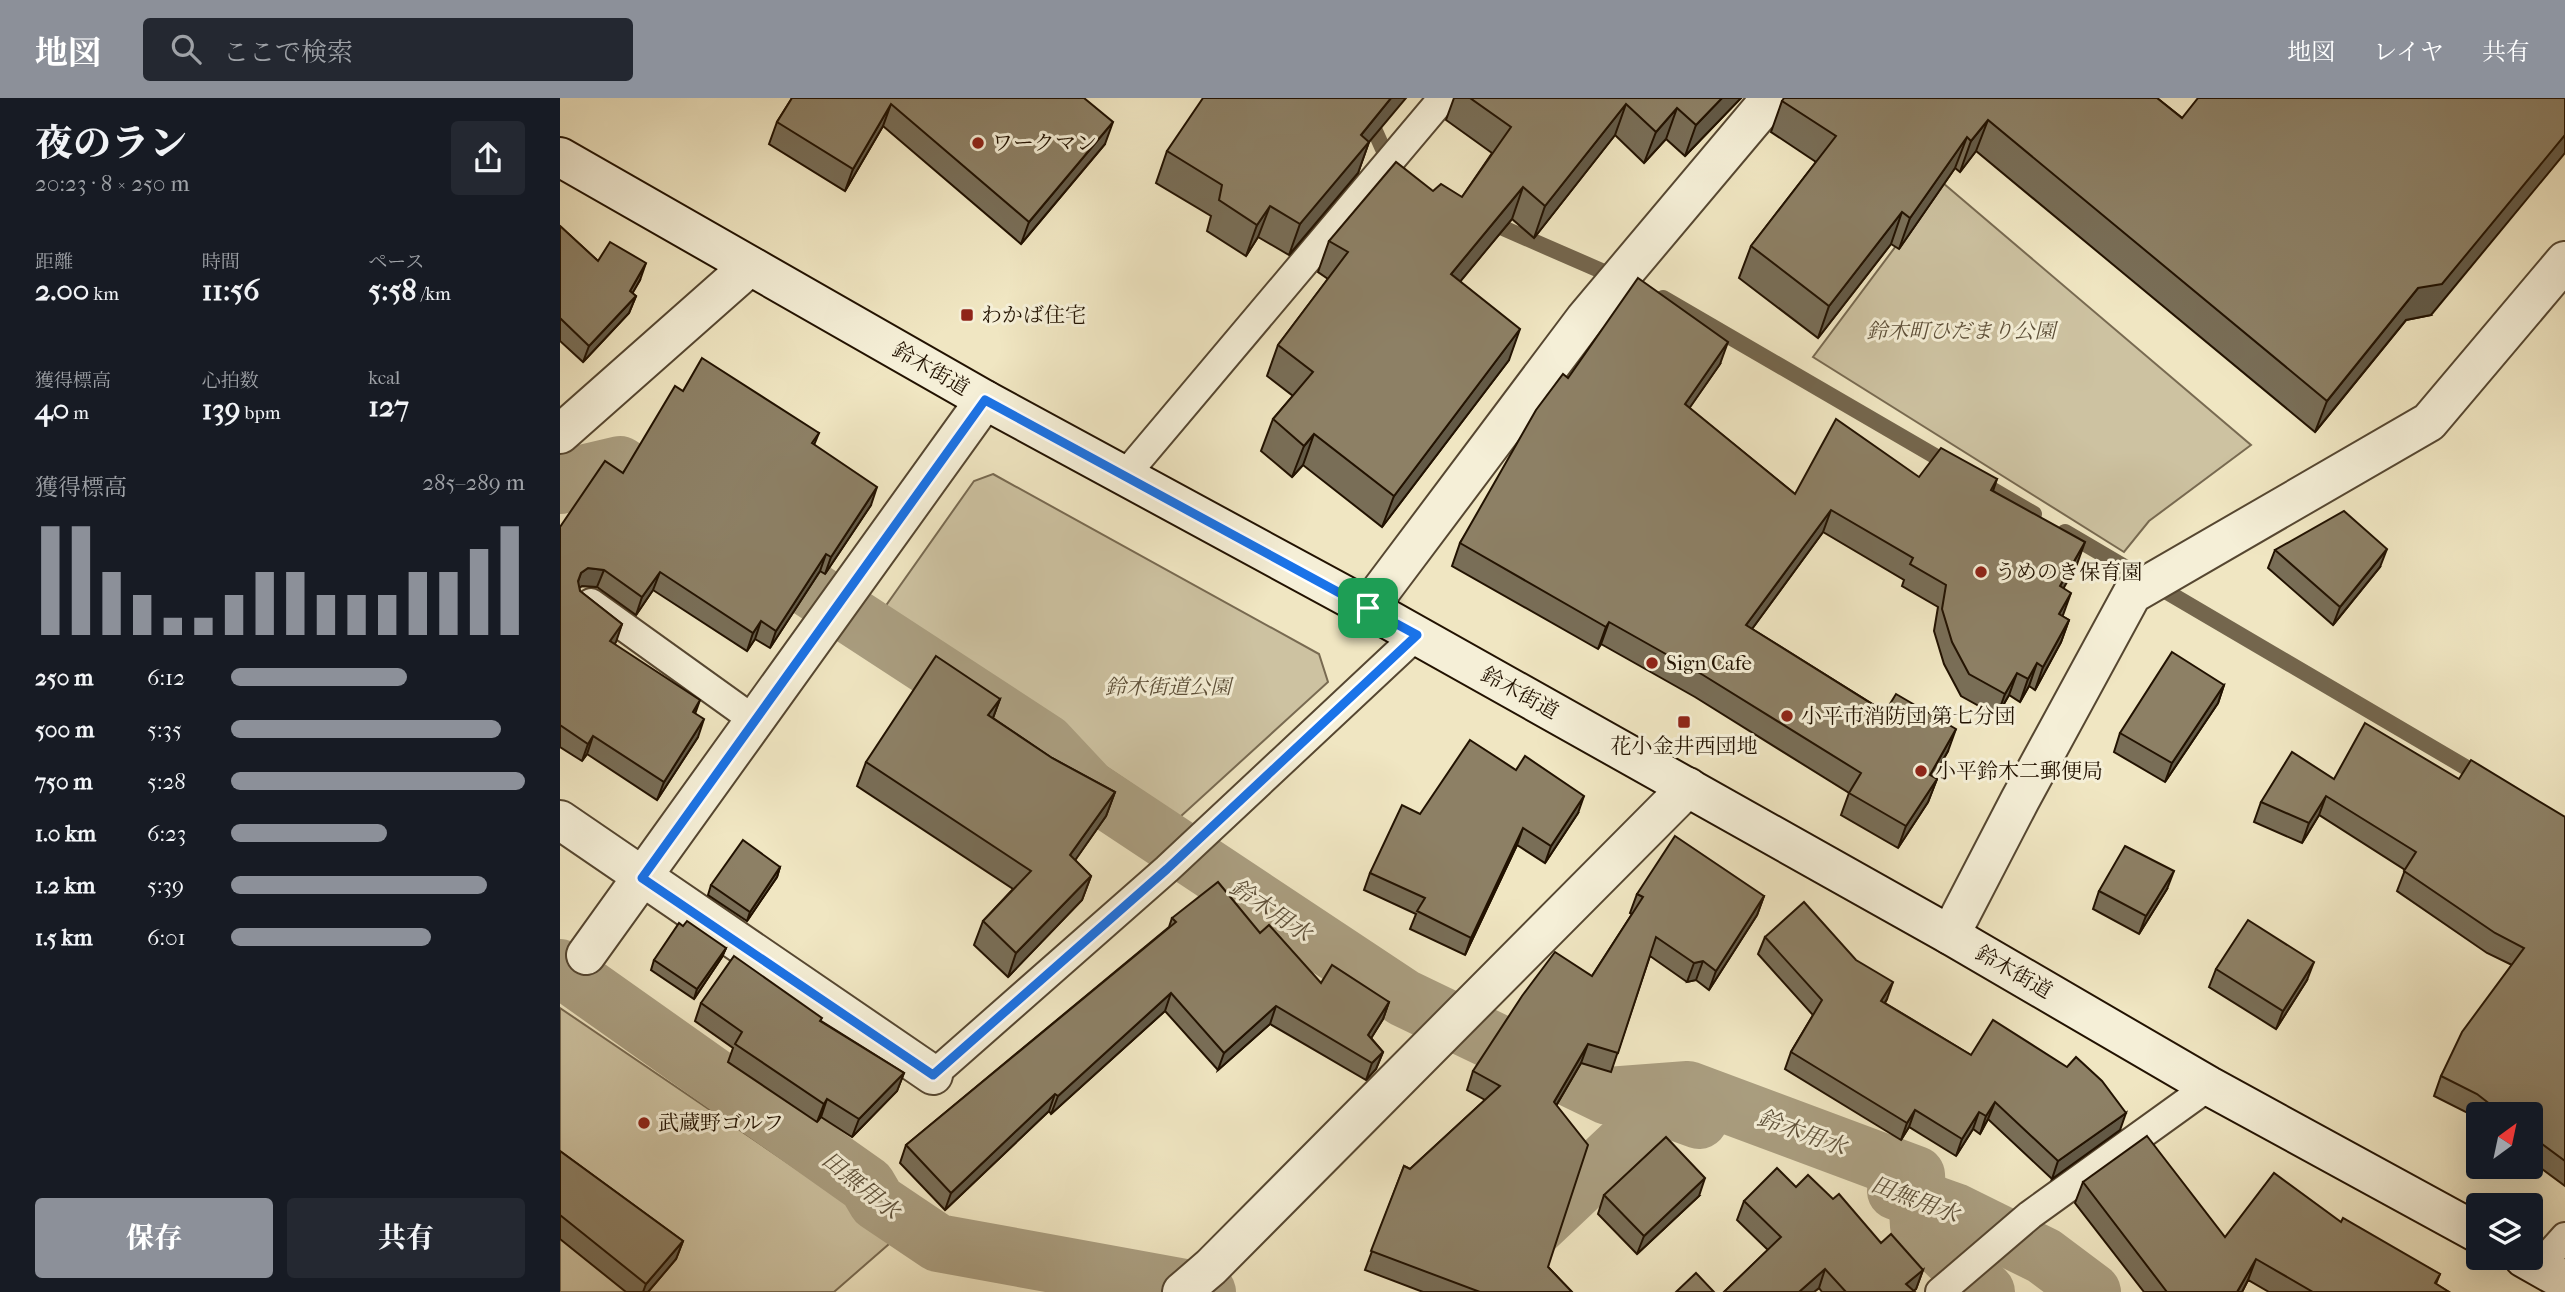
<!DOCTYPE html>
<html lang="ja">
<meta charset="utf-8">
<style>
:root{--surface:#171b24;--page:#242831;--text:#f1f3f6;--muted:#9ea1a6;--accent:#8c9099}
body{margin:0;font-family:"IM FELL French Canon","Noto Serif JP",serif;background:var(--page);color:var(--text);height:100vh;display:flex;flex-direction:column;font-size:26px;white-space:nowrap}
*{box-sizing:border-box;margin:0}
p{font-size:23px;color:var(--muted)}
.icon{flex:none;width:38px;height:38px;fill:none;stroke:currentColor;stroke-width:2;stroke-linecap:round;stroke-linejoin:round}
.map{position:relative;flex:1;overflow:hidden}
.sheet{display:flex;flex-direction:column;background:var(--surface);width:560px}
.sheet>*{flex:none}
.needle{width:46px;rotate:33deg}
.buttons{position:absolute;left:1906px;top:1004px;display:grid;gap:14px}
.buttons a{display:grid;place-items:center;width:77px;height:77px;border-radius:7px;background:var(--surface);box-shadow:0 7px 28px #0002;font-size:35px}
.pin{position:absolute;display:grid;place-items:center;width:60px;height:60px;color:#fff;margin:-30px;border-radius:14px;box-shadow:0 4px 10px #0006}
.round{display:grid;place-items:center;flex:none;width:74px;height:74px;border-radius:7px;background:var(--page)}
.headline{display:flex;align-items:center;justify-content:space-between;height:119px;padding:0 35px}
h1{font-size:38px;font-weight:800;line-height:52px}
.stats{display:grid;grid-template-columns:repeat(3,1fr);gap:10px;height:119px;padding:7px 35px}
.stats div{display:grid;align-content:center}
.stats b{font-size:30px;font-weight:800}
.stats small{font-size:19px;font-weight:400}
.stats p{font-size:19px}
.chart{height:196px;padding:14px 35px}
.chart p{display:flex;justify-content:space-between}
.chart svg{width:100%;height:126px;margin-top:7px;stroke:var(--accent);stroke-width:6}
.button{display:flex;gap:14px;margin-top:auto;padding:14px 35px}
.button a{flex:1;height:80px;border-radius:7px;background:var(--accent);color:#fff;font-size:28px;font-weight:800;line-height:80px;text-align:center}
.button a+a{background:var(--page);color:var(--text)}
ul{padding:0 35px;list-style:none;font-size:23px}
li{display:grid;grid-template-columns:112px 84px 1fr;align-items:center;height:52px}
li i{height:18px;border-radius:9px;background:var(--accent)}
header{display:flex;align-items:center;gap:42px;box-sizing:border-box;height:98px;padding:0 35px;background:var(--accent);color:#fff}
header strong{font-size:33px}
nav{display:flex;gap:38px;margin-inline-start:auto;font-size:24px}
.search{width:490px;height:63px;background:var(--page);display:flex;align-items:center;gap:18px;box-sizing:border-box;padding:0 24px;border-radius:7px;color:var(--muted);font-size:26px}
main{display:flex;flex:1;min-height:0}
.map>svg:first-child{display:block}
.green{fill:#cdc2a1;stroke:#786a51;stroke-width:2}
.lines{fill:none;stroke-linecap:round;stroke-linejoin:round}
.stream{stroke:#74664d;stroke-width:16}
.canal{stroke:#aa9e80;stroke-width:58}
.lane-casing{stroke:#564731;stroke-width:32}
.street-casing{stroke:#564731;stroke-width:42}
.secondary-casing{stroke:#221201;stroke-width:42}
.lane{stroke:#f5efd7;stroke-width:28}
.street{stroke:#f5efd7;stroke-width:38}
.secondary{stroke:#f5efd7;stroke-width:38}
.wall{fill:#796e57;stroke:#221201;stroke-width:2}
.shaded-wall{fill:#635a47;stroke:#221201;stroke-width:2}
.building{fill:#8d8065;stroke:#221201;stroke-width:2}
.route-casing{stroke:#fff;stroke-width:14}
.route{stroke:#1a73e8;stroke-width:9}
.poi-dot{fill:#8f2418;stroke:#f5efd7;stroke-width:2.5}
.labels{text-anchor:middle;stroke-width:6;stroke-linejoin:round;paint-order:stroke}
.poi-label{font-size:21px;fill:#221201;stroke:#f5efd7;text-anchor:start}
.park-label{font-size:21px;font-style:italic;fill:#5e5039;stroke:#f5efd7}
.street-label{font-size:21px;fill:#221201;stroke:#f5efd7}
.water-label{font-size:23px;font-style:italic;fill:#5f513a;stroke:#f5efd7}
</style>
<header>
<strong>地図</strong>
<div class="search"><svg class="icon" aria-label="search" viewBox="0 0 24 24"><circle cx="10" cy="10" r="6"/><path d="M15 15l6 6"/></svg>ここで検索</div>
<nav><a>地図</a><a>レイヤ</a><a>共有</a></nav>
</header>
<main>
<section class="sheet">
<div class="headline"><div><h1>夜のラン</h1><p>20:23 · 8 × 250 m</p></div><a class="round"><svg class="icon" aria-label="share" viewBox="0 0 24 24"><path d="M12 15V3M7 8l5-5 5 5M5 13v7h14v-7"/></svg></a></div>
<div class="stats">
<div><p>距離</p><b>2.00<small> km</small></b></div>
<div><p>時間</p><b>11:56</b></div>
<div><p>ペース</p><b>5:58<small> /km</small></b></div>
</div>
<div class="stats">
<div><p>獲得標高</p><b>40<small> m</small></b></div>
<div><p>心拍数</p><b>139<small> bpm</small></b></div>
<div><p>kcal</p><b>127</b></div>
</div>
<div class="chart"><p><span>獲得標高</span>285–289 m</p>
<svg viewBox="0 0 160 44" preserveAspectRatio="none"><path d="M5 44V6M15 44V6M25 44V22M35 44V30M45 44V38M55 44V38M65 44V30M75 44V22M85 44V22M95 44V30M105 44V30M115 44V30M125 44V22M135 44V22M145 44V14M155 44V6"/></svg>
</div>
<ul>
<li><b>250 m</b>6:12<i style="width:60%"></i></li>
<li><b>500 m</b>5:35<i style="width:92%"></i></li>
<li><b>750 m</b>5:28<i style="width:100%"></i></li>
<li><b>1.0 km</b>6:23<i style="width:53%"></i></li>
<li><b>1.2 km</b>5:39<i style="width:87%"></i></li>
<li><b>1.5 km</b>6:01<i style="width:68%"></i></li>
</ul>
<div class="button"><a>保存</a><a>共有</a></div>
</section>
<div class="map">
<svg width="2005" height="1194" viewBox="0 0 2005 1194">
<rect width="100%" height="100%" fill="#f0e6c2"/>
<filter id="stains"><feTurbulence type="fractalNoise" baseFrequency=".00286" numOctaves="4"/><feColorMatrix values="0 0 0 0 .2 0 0 0 0 .09 0 0 0 0 .02 0 0 0 .5 -.17"/></filter>
<radialGradient id="worn" r=".72"><stop offset=".6" stop-color="#630" stop-opacity="0"/><stop offset="1" stop-color="#630" stop-opacity=".3"/></radialGradient>
<g class="green">
<polygon points="1383,85 1691,347 1589,423 1564,454 1253,259"/>
<polygon points="433,376 759,556 768,584 620,719 320,516 414,383"/>
<polygon points="0,910 337,1139 274,1194 0,1194"/>
</g>
<g class="lines">
<g class="stream">
<polyline points="769,0 815,33 831,69"/>
<polyline points="927,123 1060,181"/>
<polyline points="1103,200 1392,368"/>
<polyline points="1414,381 1474,416"/>
<polyline points="1505,434 1924,680"/>
</g>
<g class="canal">
<polyline points="0,387 9,379 60,367 486,645 529,691 844,900 1048,998 1128,992 1356,1077 1359,1128 1426,1194"/>
<polyline points="0,870 307,1087 317,1104 378,1145 647,1194"/>
<polyline points="1336,1093 1395,1114 1484,1158 1532,1194"/>
<polyline points="907,1194 1103,1009 1139,1022"/>
</g>
<g class="lane-casing">
<g id="lane">
<polyline points="566,376 883,0"/>
<polyline points="31,505 194,622"/>
<polyline points="373,977 607,771 857,537"/>
<polyline points="1979,1168 2005,1139"/>
<polyline points="1380,1194 1470,1117 1649,988"/>
</g>
</g>
<g class="street-casing">
<g id="street">
<polyline points="0,336 190,168"/>
<polyline points="808,510 1025,221 1211,0"/>
<polyline points="0,722 373,977"/>
<polyline points="1390,837 1460,702 1572,496 1869,324 2005,163"/>
<polyline points="26,857 425,302"/>
<polyline points="622,1194 651,1169 1128,689"/>
</g>
</g>
<g class="secondary-casing">
<g id="secondary">
<polyline points="0,59 425,302 808,510 1390,837 1649,988 1918,1135"/>
<polyline points="1964,1160 2005,1183"/>
</g>
</g>
<use href="#lane" class="lane"/>
<use href="#street" class="street"/>
<use href="#secondary" class="secondary"/>
</g>
<g class="wall">
<polygon points="232,0 524,0 545,46 461,146 323,28 285,93 209,46 217,24"/>
<polygon points="894,0 1181,0 1125,58 1106,41 1084,65 1055,37 974,140 952,121 900,183 949,262 822,429 743,367 732,379 701,353 713,321 733,298 707,278 718,247 768,181 758,174 769,143 873,93 902,99 932,55 886,22"/>
<polygon points="1597,0 1871,217 1846,222 1755,334 1416,53 1400,74 1395,70 1339,151 1331,146 1258,240 1179,180 1191,148 1256,64 1211,34 1222,3"/>
<polygon points="809,44 798,75 729,157 698,139 686,158 647,133 651,118 596,85 607,53"/>
<polygon points="0,128 38,163 80,182 72,195 76,198 69,215 23,264 0,243"/>
<polygon points="1160,266 1129,310 1235,396 1359,379 1437,381 1433,393 1517,466 1503,490 1502,518 1509,522 1501,544 1475,592 1469,588 1460,604 1449,597 1437,618 1401,598 1384,566 1374,533 1378,509 1342,488 1344,482 1263,434 1192,531 1388,653 1373,679 1377,681 1368,704 1338,750 1281,717 1289,695 1135,599 1041,546 1038,551 892,468 900,445 1008,280"/>
<polygon points="123,293 259,335 254,347 311,407 265,476 260,473 210,550 195,541 187,553 93,492 76,517 37,489 22,488 19,490 20,493 62,526 54,546 135,616 138,639 97,702 27,656 22,663 0,649 0,429 63,375"/>
<polygon points="1715,452 1820,469 1773,527 1708,470"/>
<polygon points="1664,587 1658,605 1605,684 1554,654 1560,635"/>
<polygon points="440,601 433,620 492,660 555,694 546,718 515,762 531,778 522,802 448,879 414,847 423,823 453,791 297,688 306,664"/>
<polygon points="1774,681 1899,681 2005,719 2005,1088 1970,1062 1970,1017 1918,1017 1918,1022 1910,1016 1874,998 1881,978 1952,867 1927,855 1837,793 1845,772 1759,717 1742,745 1694,724 1701,704"/>
<polygon points="1018,715 985,765 957,747 905,857 850,831 856,816 804,792 810,775 860,716"/>
<polygon points="220,769 217,779 187,823 148,797 151,787"/>
<polygon points="1607,791 1579,836 1533,811 1539,793"/>
<polygon points="1077,796 1204,798 1197,817 1149,892 1136,882 1127,884 1090,858 1051,974 1021,965 996,1008 988,1169 1012,1194 863,1194 805,1172 844,1068 850,1071 925,1002 907,992 913,973 1032,878 1072,816 1070,815"/>
<polygon points="612,820 700,835 761,885 829,904 823,921 811,940 823,954 816,971 806,982 710,926 658,972 605,913 491,1016 489,1013 385,1112 340,1065 346,1047 609,829"/>
<polygon points="1205,839 1327,901 1325,905 1411,957 1560,1032 1492,1081 1428,1021 1420,1036 1413,1031 1396,1058 1349,1029 1341,1042 1225,971 1231,954 1253,917 1198,856"/>
<polygon points="166,850 162,859 134,901 91,872 94,862"/>
<polygon points="1656,871 1747,882 1716,931 1649,889"/>
<polygon points="141,905 261,923 344,975 337,993 292,1039 261,1019 257,1024 168,964 173,950 135,923"/>
<polygon points="0,1053 123,1143 116,1161 88,1194 66,1194 0,1141"/>
<polygon points="1523,1084 1665,1139 1781,1124 1880,1176 1876,1186 1889,1194 1709,1194 1688,1182 1682,1194 1584,1194 1515,1105"/>
<polygon points="1236,1089 1363,1172 1356,1191 1353,1193 1355,1194 1262,1194 1259,1190 1254,1194 1164,1194 1208,1152 1177,1122 1184,1103"/>
<polygon points="1044,1097 1139,1098 1077,1156 1038,1116"/>
</g>
<g class="shaded-wall">
<polygon points="831,0 846,0 809,44 798,75 729,157 740,126 801,37"/>
<polygon points="1162,0 1181,0 1125,58 1136,27"/>
<polygon points="331,6 323,28 285,93 293,71"/>
<polygon points="1066,6 1055,37 974,140 985,108"/>
<polygon points="1117,10 1106,41 1084,65 1096,34"/>
<polygon points="1428,22 1416,53 1400,74 1411,43"/>
<polygon points="553,24 545,46 461,146 469,124"/>
<polygon points="2005,37 2005,55 1871,217 1846,222 1755,334 1767,303 1858,190"/>
<polygon points="1407,39 1395,70 1339,151 1350,120"/>
<polygon points="963,89 952,121 880,208 891,176"/>
<polygon points="710,108 698,139 686,158 697,127"/>
<polygon points="1342,114 1331,146 1258,240 1269,208"/>
<polygon points="86,165 80,182 64,210 70,193"/>
<polygon points="76,198 69,215 23,264 29,248"/>
<polygon points="960,231 949,262 822,429 834,398"/>
<polygon points="1168,244 1160,266 1117,328 1125,306"/>
<polygon points="754,336 743,367 732,379 744,348"/>
<polygon points="317,389 311,407 265,476 271,459"/>
<polygon points="1271,412 1263,434 1178,550 1186,527"/>
<polygon points="1525,444 1517,466 1492,511 1500,488"/>
<polygon points="1827,451 1820,469 1773,527 1780,509"/>
<polygon points="266,456 260,473 210,550 216,533"/>
<polygon points="28,470 44,472 37,489 22,488 15,493 21,475"/>
<polygon points="100,474 93,492 76,517 82,499"/>
<polygon points="1511,495 1503,517 1491,538 1499,516"/>
<polygon points="1509,522 1501,544 1475,592 1483,569"/>
<polygon points="201,523 195,541 187,553 193,535"/>
<polygon points="1049,524 1041,546 1038,551 1046,529"/>
<polygon points="62,526 56,544 44,561 50,543"/>
<polygon points="1477,565 1469,588 1460,604 1468,581"/>
<polygon points="1457,575 1449,597 1437,618 1445,596"/>
<polygon points="1664,587 1658,605 1605,684 1612,665"/>
<polygon points="440,601 431,625 428,617"/>
<polygon points="140,602 134,619 133,614"/>
<polygon points="144,621 138,639 97,702 104,684"/>
<polygon points="1396,631 1388,653 1362,699 1370,677"/>
<polygon points="33,638 27,656 22,663 28,646"/>
<polygon points="1377,681 1368,704 1338,750 1346,728"/>
<polygon points="555,694 546,718 502,781 510,757"/>
<polygon points="1024,698 1018,715 985,765 991,748"/>
<polygon points="1766,698 1759,717 1742,745 1749,725"/>
<polygon points="963,730 957,747 905,857 911,840"/>
<polygon points="220,769 217,779 187,823 190,814"/>
<polygon points="1614,773 1607,791 1579,836 1586,818"/>
<polygon points="531,778 522,802 448,879 456,855"/>
<polygon points="1204,798 1197,817 1149,892 1156,873"/>
<polygon points="166,850 162,859 134,901 137,891"/>
<polygon points="1143,863 1136,882 1127,884 1134,865"/>
<polygon points="1754,864 1747,882 1716,931 1723,913"/>
<polygon points="1333,884 1327,901 1315,920 1321,903"/>
<polygon points="611,895 605,913 491,1016 498,998"/>
<polygon points="829,904 823,921 802,955 808,937"/>
<polygon points="716,908 710,926 658,972 664,955"/>
<polygon points="1028,946 1021,965 987,1023 994,1004"/>
<polygon points="823,954 816,971 806,982 812,965"/>
<polygon points="344,975 337,993 292,1039 299,1021"/>
<polygon points="495,996 489,1013 385,1112 391,1095"/>
<polygon points="267,1001 261,1019 257,1024 264,1006"/>
<polygon points="1435,1004 1428,1021 1420,1036 1426,1018"/>
<polygon points="1355,1012 1349,1029 1341,1042 1347,1025"/>
<polygon points="1419,1014 1413,1031 1396,1058 1402,1041"/>
<polygon points="1566,1015 1560,1032 1492,1081 1498,1063"/>
<polygon points="1145,1080 1139,1098 1077,1156 1084,1138"/>
<polygon points="123,1143 116,1161 88,1194 83,1194 86,1186"/>
<polygon points="1696,1161 1688,1182 1682,1194 1677,1194"/>
<polygon points="1265,1171 1259,1190 1254,1194 1239,1194"/>
<polygon points="1363,1172 1356,1191 1352,1194 1346,1186"/>
</g>
<g class="building">
<polygon points="232,0 524,0 553,24 469,124 331,6 293,71 217,24"/>
<polygon points="643,0 831,0 801,37 809,44 740,126 710,108 697,127 659,102 662,87 607,53"/>
<polygon points="910,0 1162,0 1136,27 1117,10 1096,34 1066,6 985,108 963,89 891,176 960,231 834,398 754,336 744,348 713,321 753,274 718,247 788,154 769,143 836,64 873,93 881,86 902,99 951,29"/>
<polygon points="1224,0 1597,0 1622,20 1638,0 2005,0 2005,37 1882,186 1858,190 1767,303 1428,22 1411,43 1407,39 1350,120 1342,114 1269,208 1191,148 1276,38 1222,3"/>
<polygon points="0,128 38,163 50,144 86,165 70,193 76,198 29,248 0,220"/>
<polygon points="1078,180 1168,244 1125,306 1235,396 1276,321 1359,379 1381,350 1437,381 1431,392 1525,444 1500,488 1511,495 1499,516 1509,522 1483,569 1477,565 1468,581 1457,575 1445,596 1409,576 1392,544 1382,511 1386,487 1350,466 1353,460 1271,412 1186,527 1325,614 1336,596 1396,631 1370,677 1377,681 1346,728 1289,695 1301,675 1143,577 1049,524 1046,529 900,445 976,312 1003,276 1008,280"/>
<polygon points="142,260 259,335 252,345 317,389 271,459 266,456 216,533 201,523 193,535 100,474 82,499 44,472 28,470 21,475 18,483 20,493 62,526 50,543 140,602 133,614 144,621 104,684 33,638 28,646 0,627 0,429 45,363 63,375 115,288 123,293"/>
<polygon points="1784,413 1827,451 1780,509 1715,452"/>
<polygon points="1612,554 1664,587 1612,665 1560,635"/>
<polygon points="376,558 440,601 428,617 492,660 555,694 510,757 531,778 456,855 423,823 471,773 306,664"/>
<polygon points="1805,625 1899,681 1911,662 2005,719 2005,1063 1970,1037 1970,1017 1944,1017 1917,996 1881,978 1902,934 1964,850 1935,835 1844,773 1856,754 1766,698 1749,725 1701,704 1732,654 1774,681"/>
<polygon points="910,642 956,672 965,658 1024,698 991,748 963,730 911,840 857,813 865,800 810,775 842,707 860,716"/>
<polygon points="1115,738 1204,798 1156,873 1143,863 1134,865 1096,839 1058,955 1028,946 994,1004 1028,1047 988,1169 1012,1194 920,1194 811,1153 844,1068 850,1071 940,988 913,973 962,898 995,854 1032,878 1083,799 1077,796"/>
<polygon points="183,742 220,769 190,814 151,787"/>
<polygon points="1565,748 1614,773 1586,818 1539,793"/>
<polygon points="658,784 700,835 709,827 761,885 772,867 829,904 808,937 823,954 812,965 716,908 664,955 611,895 498,998 495,996 391,1095 346,1047 616,824 612,820"/>
<polygon points="1244,804 1296,862 1333,884 1321,903 1411,957 1433,922 1507,969 1516,959 1542,983 1566,1015 1498,1063 1435,1004 1426,1018 1419,1014 1402,1041 1355,1012 1347,1025 1231,954 1262,902 1205,839"/>
<polygon points="1688,822 1754,864 1723,913 1656,871"/>
<polygon points="127,823 166,850 137,891 94,862 119,825 123,828"/>
<polygon points="174,858 262,920 260,923 344,975 299,1021 267,1001 264,1006 175,946 182,934 141,905"/>
<polygon points="1587,1038 1665,1139 1714,1075 1781,1124 1783,1120 1880,1176 1875,1185 1889,1194 1753,1194 1696,1161 1677,1194 1607,1194 1523,1084"/>
<polygon points="1106,1039 1145,1080 1084,1138 1044,1097"/>
<polygon points="0,1053 123,1143 86,1186 0,1117"/>
<polygon points="1217,1070 1236,1089 1248,1077 1273,1101 1279,1096 1321,1145 1331,1136 1363,1172 1346,1186 1355,1194 1286,1194 1265,1171 1239,1194 1164,1194 1221,1139 1184,1103"/>
<polygon points="1136,1175 1154,1194 1116,1194"/>
</g>
<g class="lines">
<g class="route-casing">
<polygon id="route" points="425,302 857,537 607,771 373,977 82,780"/>
</g>
<use href="#route" class="route"/>
</g>
<g class="poi-dot">
<circle cx="418" cy="45" r="7"/>
<rect x="400" y="210" width="14" height="14" rx="3.5"/>
<circle cx="1421" cy="474" r="7"/>
<circle cx="1092" cy="565" r="7"/>
<circle cx="1227" cy="618" r="7"/>
<rect x="1117" y="617" width="14" height="14" rx="3.5"/>
<circle cx="1361" cy="673" r="7"/>
<circle cx="84" cy="1025" r="7"/>
</g>
<g class="labels">
<g class="poi-label">
<text x="432" y="52">ワークマン</text>
<text x="421" y="224">わかば住宅</text>
<text x="1435" y="481">うめのき保育園</text>
<text x="1106" y="572">Sign Cafe</text>
<text x="1241" y="625">小平市消防団 第七分団</text>
<text x="1124" y="655" text-anchor="middle">花小金井西団地</text>
<text x="1375" y="680">小平鈴木二郵便局</text>
<text x="98" y="1032">武蔵野ゴルフ</text>
</g>
<g class="park-label">
<text x="1401" y="240">鈴木町ひだまり公園</text>
<text x="608" y="596">鈴木街道公園</text>
</g>
<g class="street-label">
<text transform="translate(371 271) rotate(30)" y="7">鈴木街道</text>
<text transform="translate(960 595) rotate(29)" y="7">鈴木街道</text>
<text transform="translate(1454 874) rotate(30)" y="7">鈴木街道</text>
</g>
<g class="water-label">
<text transform="translate(711 812) rotate(34)" y="8">鈴木用水</text>
<text transform="translate(1242 1034) rotate(20)" y="8">鈴木用水</text>
<text transform="translate(301 1087) rotate(39)" y="8">田無用水</text>
<text transform="translate(1355 1101) rotate(21)" y="8">田無用水</text>
</g>
</g>
<rect width="100%" height="100%" filter="url(#stains)"/>
<rect width="100%" height="100%" fill="url(#worn)"/>
</svg>
<div class="buttons">
<a><svg class="needle" viewBox="-14 -14 28 28"><path d="M0-13l5 13h-10z" fill="#e53935"/><path d="M0 13l5-13h-10z" fill="#9ea1a6"/></svg></a>
<a><svg class="icon" aria-label="layers" viewBox="0 0 24 24"><path d="M12 4l9 5-9 5-9-5zM3 14l9 5 9-5"/></svg></a>
</div>
<div class="pin" style="left:808px;top:510px;background:#1e9e55"><svg class="icon" aria-label="arrive" viewBox="0 0 24 24"><path d="M6 21V4h12l-3 4 3 4H6"/></svg></div>
</div>
</main>
